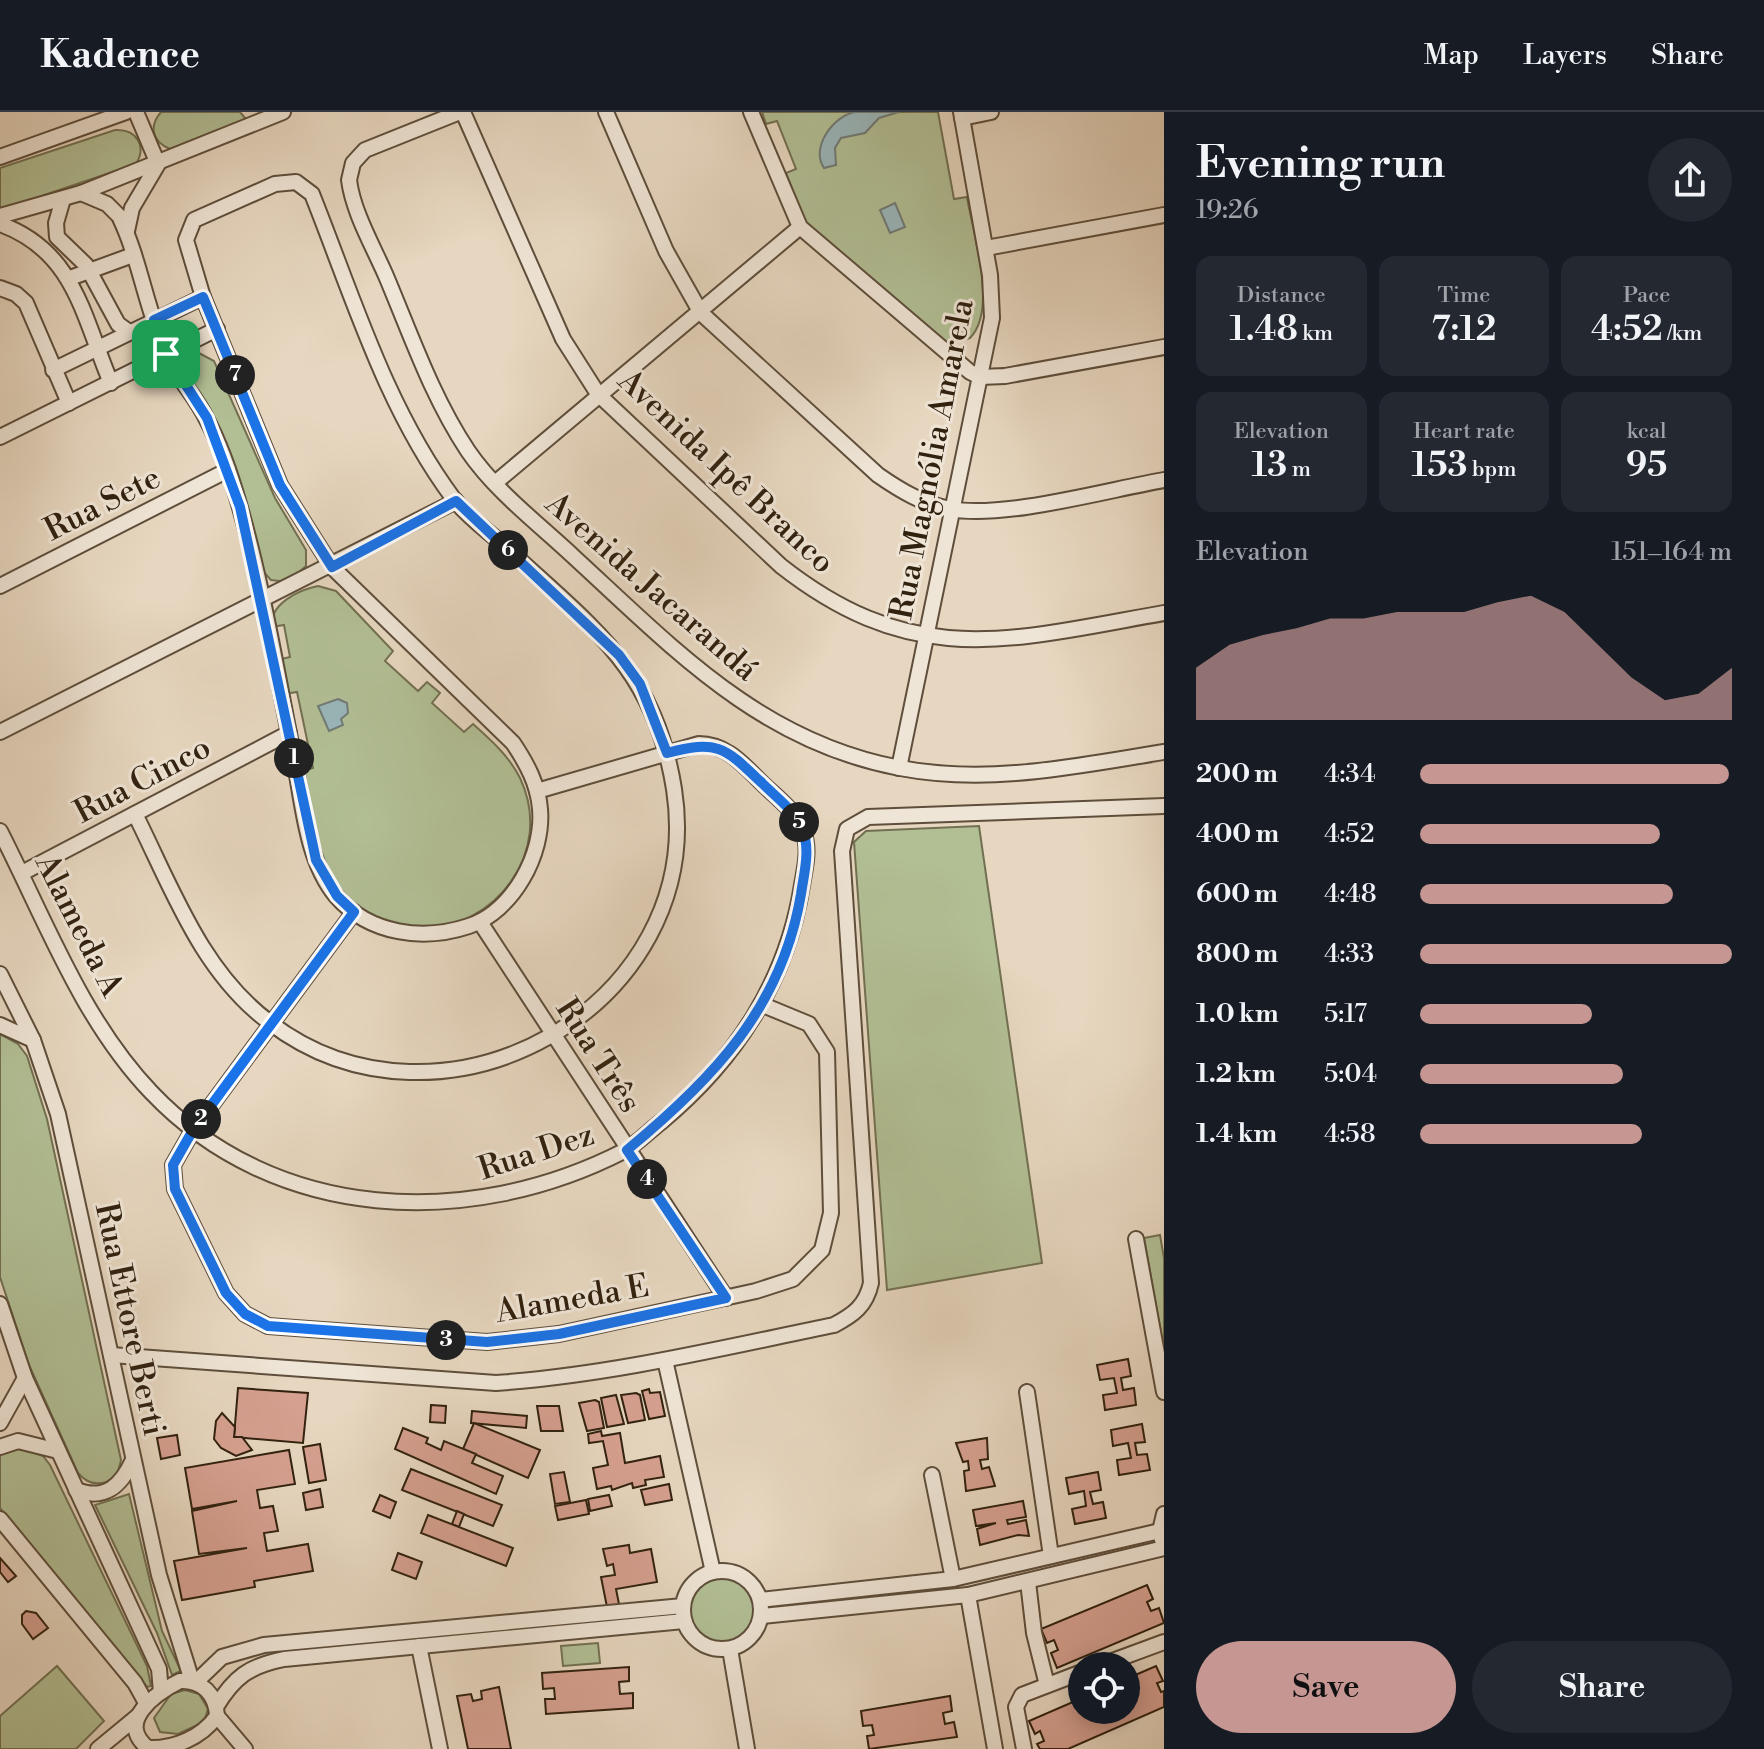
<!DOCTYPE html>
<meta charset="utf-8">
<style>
:root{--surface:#171b24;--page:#242831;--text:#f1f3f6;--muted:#9ea1a6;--line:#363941;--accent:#c59692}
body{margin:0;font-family:"Libre Bodoni",serif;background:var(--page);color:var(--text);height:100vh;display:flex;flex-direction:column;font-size:30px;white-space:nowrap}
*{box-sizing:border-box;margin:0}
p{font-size:26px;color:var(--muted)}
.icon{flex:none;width:44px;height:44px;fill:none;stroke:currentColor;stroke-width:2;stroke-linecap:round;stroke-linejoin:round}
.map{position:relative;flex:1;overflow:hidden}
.panel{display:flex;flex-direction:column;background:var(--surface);width:600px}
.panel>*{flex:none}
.tools{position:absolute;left:1068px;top:1540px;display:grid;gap:16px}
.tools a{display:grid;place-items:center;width:72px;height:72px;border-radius:50%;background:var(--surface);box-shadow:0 4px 20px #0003;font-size:40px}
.pin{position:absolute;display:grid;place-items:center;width:68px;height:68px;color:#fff;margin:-34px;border-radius:16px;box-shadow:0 4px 12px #0006}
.km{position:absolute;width:40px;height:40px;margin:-20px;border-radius:50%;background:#222;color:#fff;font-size:22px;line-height:40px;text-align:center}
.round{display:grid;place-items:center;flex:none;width:84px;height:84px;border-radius:42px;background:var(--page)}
.headline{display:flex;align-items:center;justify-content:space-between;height:136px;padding:0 32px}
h1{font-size:44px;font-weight:600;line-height:60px}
.figures{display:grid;grid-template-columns:repeat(3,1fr);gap:12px;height:136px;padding:8px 32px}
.figures div{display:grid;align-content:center;border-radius:16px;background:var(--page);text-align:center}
.figures b{font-size:34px;font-weight:600}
.figures small{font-size:22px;font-weight:400}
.figures p{font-size:22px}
.chart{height:224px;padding:16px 32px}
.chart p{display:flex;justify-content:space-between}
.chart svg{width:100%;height:144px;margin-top:8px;fill:var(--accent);opacity:.7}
.cta{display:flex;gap:16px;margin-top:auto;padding:16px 32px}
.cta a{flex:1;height:92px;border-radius:48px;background:var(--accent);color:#111;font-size:32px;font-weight:600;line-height:92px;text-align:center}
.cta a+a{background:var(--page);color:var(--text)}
ul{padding:0 32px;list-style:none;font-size:26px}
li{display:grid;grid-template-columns:128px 96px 1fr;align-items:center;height:60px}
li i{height:20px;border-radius:10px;background:var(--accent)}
header{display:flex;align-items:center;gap:48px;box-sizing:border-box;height:112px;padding:0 40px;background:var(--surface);border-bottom:2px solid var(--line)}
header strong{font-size:38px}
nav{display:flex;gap:44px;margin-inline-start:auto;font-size:28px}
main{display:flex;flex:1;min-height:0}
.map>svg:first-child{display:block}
.green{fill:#b2bf95;stroke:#727052;stroke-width:2}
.water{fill:#9ab7bc;stroke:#707b77;stroke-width:2}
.building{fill:#d6a090;stroke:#31210f;stroke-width:2}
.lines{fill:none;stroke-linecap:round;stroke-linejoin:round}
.minor-casing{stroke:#5e4e3b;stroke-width:18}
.minor{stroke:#efe5d6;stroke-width:14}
.route-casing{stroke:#fff;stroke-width:16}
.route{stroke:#1a73e8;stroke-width:10}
.labels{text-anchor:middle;stroke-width:6;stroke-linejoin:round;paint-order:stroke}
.street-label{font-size:32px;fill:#31210f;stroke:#efe5d6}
</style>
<header>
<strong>Kadence</strong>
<nav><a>Map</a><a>Layers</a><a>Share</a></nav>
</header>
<main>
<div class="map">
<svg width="1164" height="1637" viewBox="0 0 1164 1637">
<rect width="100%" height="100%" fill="#e7d7c0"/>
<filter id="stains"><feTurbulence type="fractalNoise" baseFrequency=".0025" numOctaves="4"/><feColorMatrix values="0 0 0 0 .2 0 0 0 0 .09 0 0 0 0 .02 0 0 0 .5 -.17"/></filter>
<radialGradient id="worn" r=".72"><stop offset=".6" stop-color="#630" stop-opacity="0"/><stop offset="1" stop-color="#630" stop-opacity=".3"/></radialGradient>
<g class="green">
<path d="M 161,0 L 240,0 L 246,7 L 170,37 C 153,30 148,15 161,0 Z"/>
<path d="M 762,0 L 938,0 L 954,87 L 967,85 C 973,122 998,198 970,226 L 943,232 L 805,111 L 786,61 L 796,57 L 777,9 L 766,12 Z"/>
<path d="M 115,18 C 137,17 147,34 136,52 L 0,98 L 0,56 Z"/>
<polygon points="197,240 214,249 275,386 306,438 306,454 288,470 271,468 260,456 181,255 187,244"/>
<path d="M 318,474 L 336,479 L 393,539 L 385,549 L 418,579 L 427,570 L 440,581 L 432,591 L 464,620 L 473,612 C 491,628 509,644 520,666 C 555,740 495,817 419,818 C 407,818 395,812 384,808 C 365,802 347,792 335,775 C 312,741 309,698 300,659 L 313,656 L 297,580 L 284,582 L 277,548 L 290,545 L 284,513 L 271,515 C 270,492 298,478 318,474 Z"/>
<polygon points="979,714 1042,1151 887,1178 854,730 866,719"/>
<path d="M 0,922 L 18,932 L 27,944 L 47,1007 L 121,1348 L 117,1364 C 103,1374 90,1375 78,1361 L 29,1253 L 0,1165 Z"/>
<polygon points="1160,1123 1164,1146 1164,1238 1144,1126"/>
<polygon points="22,1336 43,1344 50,1353 147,1554 151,1574 147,1575 0,1396 0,1342"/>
<polygon points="129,1382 162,1519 181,1559 172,1563 157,1521 95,1393"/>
<circle cx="722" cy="1498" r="33"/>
<polygon points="598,1531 600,1551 563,1554 561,1534"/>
<polygon points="57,1554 104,1609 76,1637 0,1637 0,1604"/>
<polygon points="185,1578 199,1582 208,1597 204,1610 178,1622 160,1620 154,1606 171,1582"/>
</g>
<g class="water">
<path d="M 855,0 L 899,0 L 879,6 L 865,21 L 841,26 L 835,36 L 836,53 L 824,56 C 810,36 833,4 855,0 Z"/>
<polygon points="895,91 905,115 890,121 880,98"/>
<polygon points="338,587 347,591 348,601 341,607 343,613 329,619 318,594"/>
</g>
<g class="building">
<polygon points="1128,1247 1131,1264 1121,1266 1123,1278 1134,1276 1136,1293 1105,1298 1103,1283 1117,1281 1114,1266 1100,1268 1097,1253"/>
<polygon points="238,1276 308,1281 303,1331 234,1325"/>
<polygon points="649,1277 650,1281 660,1280 665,1304 649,1307 642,1279"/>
<polygon points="636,1281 640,1283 645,1308 628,1311 621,1283"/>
<polygon points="616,1283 624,1312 607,1315 601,1286"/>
<polygon points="595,1288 599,1290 604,1316 587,1319 579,1291"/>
<polygon points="431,1293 446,1294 445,1311 430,1310"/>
<polygon points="537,1294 559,1294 563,1319 541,1319"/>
<polygon points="472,1299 527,1304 526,1316 471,1311"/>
<polygon points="222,1301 235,1315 234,1325 242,1325 252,1338 236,1344 221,1336 214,1327 216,1309"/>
<polygon points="474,1311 540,1338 528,1366 463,1337"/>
<polygon points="1142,1312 1145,1330 1135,1331 1137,1343 1147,1342 1150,1358 1119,1363 1117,1348 1131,1346 1128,1331 1113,1334 1111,1318"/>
<polygon points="403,1316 428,1326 426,1331 441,1338 444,1329 476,1342 472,1351 503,1364 496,1382 395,1337"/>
<polygon points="601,1319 602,1324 620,1321 625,1351 660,1344 664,1365 645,1368 646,1373 633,1376 632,1371 612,1378 611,1374 597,1377 593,1356 608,1353 603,1329 589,1331 588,1322"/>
<polygon points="177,1323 180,1343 161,1347 157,1326"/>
<polygon points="987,1326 988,1347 980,1348 982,1357 989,1355 995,1374 966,1379 964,1359 969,1358 968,1349 963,1350 956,1331"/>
<polygon points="320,1332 326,1368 309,1371 303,1335"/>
<polygon points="289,1338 295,1372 257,1378 260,1396 273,1394 278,1419 264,1421 267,1439 308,1432 313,1459 254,1469 255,1475 182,1488 174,1449 247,1436 199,1442 192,1399 237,1389 192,1397 185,1356"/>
<polygon points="411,1357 502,1393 493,1414 402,1378"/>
<polygon points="564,1360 570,1390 555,1392 550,1362"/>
<polygon points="1098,1360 1101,1378 1090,1380 1093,1392 1103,1390 1106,1406 1075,1412 1072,1397 1086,1394 1084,1379 1069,1382 1066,1366"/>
<polygon points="669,1372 672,1388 645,1393 641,1378"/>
<polygon points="320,1377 323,1395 306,1398 303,1381"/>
<polygon points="380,1383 396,1390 390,1406 373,1399"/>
<polygon points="609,1383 612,1394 590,1399 588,1387"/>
<polygon points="586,1388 589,1402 558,1408 555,1394"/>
<polygon points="1023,1389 1026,1405 1007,1408 1008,1412 1026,1408 1029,1424 1018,1423 980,1433 977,1417 996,1411 976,1414 973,1398"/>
<polygon points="457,1399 464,1402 459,1415 452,1412"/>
<polygon points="428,1403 513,1436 506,1454 421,1421"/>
<polygon points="629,1433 630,1441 651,1437 657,1470 616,1477 619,1492 607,1495 601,1465 615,1463 613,1452 607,1454 603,1437"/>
<polygon points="398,1441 422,1450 416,1467 392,1458"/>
<polygon points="0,1446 16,1464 8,1470 0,1460"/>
<polygon points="1147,1473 1153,1487 1147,1490 1151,1499 1159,1496 1164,1511 1057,1556 1051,1541 1058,1538 1054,1528 1047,1531 1041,1517"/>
<polygon points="26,1499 36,1501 48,1516 33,1527 22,1512 22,1503"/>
<polygon points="1156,1554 1163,1569 1157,1571 1161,1580 1164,1579 1164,1595 1068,1637 1040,1637 1037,1632 1044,1629 1040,1619 1035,1622 1029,1609 1082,1586 1082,1598 1126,1598 1126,1567"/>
<polygon points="629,1555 629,1569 619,1570 620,1582 633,1581 633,1596 546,1602 545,1587 555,1587 554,1576 543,1577 542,1561"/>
<polygon points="499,1575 511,1637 468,1637 457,1584 471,1582 473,1589 482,1587 481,1579"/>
<polygon points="950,1584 952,1599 943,1601 945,1612 954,1610 957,1625 869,1637 867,1624 874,1623 872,1613 863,1614 861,1599"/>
</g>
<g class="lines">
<g class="minor-casing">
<g id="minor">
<path d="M 460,0 L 365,38 L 353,51 L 349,68 C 353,100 373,134 386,164 C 411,223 432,285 468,339 C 496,380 539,412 575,446 C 674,537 761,630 900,656 C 989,673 1076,654 1164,640"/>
<path d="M 463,0 L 563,227 L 598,282 L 781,454 C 915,559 1010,528 1164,501"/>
<path d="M 606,0 L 666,139 L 701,201 L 878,363 C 901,379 923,392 950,397 C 1004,407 1107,378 1164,368"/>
<polyline points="751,0 800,115 970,260 980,265 1005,264 1164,235"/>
<polyline points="962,6 991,0"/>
<polyline points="0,45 126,0"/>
<path d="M 81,81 L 107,92 L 119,104 C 140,147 146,197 166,241 C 176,265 196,284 207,308 C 221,334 231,364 239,392 C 263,475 277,562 294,647 C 303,691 306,748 336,784 C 370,823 424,829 469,814 C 513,799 544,742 540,697 C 538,672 527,652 513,631 L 332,455 L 280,373 L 203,185 L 186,128 L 194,108 L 275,72 L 296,70 L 312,82 C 353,185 386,296 453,386 C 468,406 492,422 510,439 C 593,516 655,557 674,677 C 708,895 441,1042 269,910 C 201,859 172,776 135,702"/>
<polyline points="63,87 56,111 57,125 86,153 118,212 129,220"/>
<polyline points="0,104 81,81 283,0"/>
<path d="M 0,112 C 75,139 83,205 111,271"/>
<polyline points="127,119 132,96 158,52 136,0"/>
<polyline points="986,136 1164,103"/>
<polyline points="70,166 133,143"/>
<polyline points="0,176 16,182 26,191 69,291"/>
<polyline points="53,258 203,185"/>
<polyline points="0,325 217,217"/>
<polyline points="495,371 800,115"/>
<polyline points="0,474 228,358"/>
<polyline points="0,620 456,389"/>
<polyline points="899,656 992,206 990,163 961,0"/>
<path d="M 0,719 C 45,807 82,908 151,980 C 275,1111 470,1118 624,1039 C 637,1032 649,1019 661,1010 C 735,949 787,869 802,773 C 805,755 810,737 803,719 C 796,700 779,687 765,674 C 745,655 728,632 699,632 L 537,679"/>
<polyline points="22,761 289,621"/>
<polyline points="354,800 193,1018 173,1053 175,1077 226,1181 245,1202 268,1214 487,1230 559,1222 756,1179 793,1167 822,1138 831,1101 827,940 809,912 763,893"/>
<polyline points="480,810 726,1186"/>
<polyline points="0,862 33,928 58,1002 159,1463 192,1569"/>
<polyline points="0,913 33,928"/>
<polyline points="1136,1127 1164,1280"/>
<polyline points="0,1192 25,1266 159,1557 161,1580"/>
<path d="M 111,1243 L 496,1271 C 610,1263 722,1236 834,1213 C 853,1203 866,1194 871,1171 L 842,739 L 847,717 L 868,705 L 1164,694"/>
<polyline points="665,1248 713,1460"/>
<polyline points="1027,1280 1051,1444"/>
<polyline points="0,1311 25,1266"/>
<polyline points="0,1335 18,1329 58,1339"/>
<polyline points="932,1363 953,1467"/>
<path d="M 76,1378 C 105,1389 121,1374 133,1348"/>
<polyline points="0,1407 135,1571 146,1591"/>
<polyline points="1162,1428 1160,1419 1164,1402"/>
<circle cx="722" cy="1498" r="39"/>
<polyline points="1028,1470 1034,1521 1047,1573"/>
<polyline points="968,1483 995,1637"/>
<polyline points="760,1488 953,1467 1160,1419"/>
<polyline points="762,1504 968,1483 1164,1436"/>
<polyline points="419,1534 440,1637"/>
<polyline points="730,1537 747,1637"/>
<polyline points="1099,1554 1164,1530"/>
<path d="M 180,1569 C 202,1568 216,1582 217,1604 C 201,1626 174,1637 148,1636 C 115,1610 156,1581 180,1569 Z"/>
<polyline points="197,1569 222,1545 264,1533 683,1494"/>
<path d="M 216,1595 C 234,1565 249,1554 284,1547 L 684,1509"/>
<polyline points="217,1604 245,1637"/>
<polyline points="98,1637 138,1604"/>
<polyline points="1024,1637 1016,1595 1022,1583 1082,1560"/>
</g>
</g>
<use href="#minor" class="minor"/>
</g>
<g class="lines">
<g class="route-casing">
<path id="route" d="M 203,185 L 280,373 L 332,455 L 456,389 L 619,543 L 640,572 L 667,641 C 719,627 725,636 762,671 C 776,685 794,698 802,716 C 811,737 804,761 801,782 C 782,896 712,968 627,1038 L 726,1186 L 559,1222 L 487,1230 L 268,1214 L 245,1202 L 226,1181 L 175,1077 L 173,1053 L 193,1018 L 354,800 L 337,784 L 316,748 L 240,395 L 207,306 L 166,242 L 154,208 Z"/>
</g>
<use href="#route" class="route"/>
</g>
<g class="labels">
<g class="street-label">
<text transform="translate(931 347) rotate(-79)" y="11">Rua Magnólia Amarela</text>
<text transform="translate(727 359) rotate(43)" y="11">Avenida Ipê Branco</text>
<text transform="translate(102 391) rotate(-27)" y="11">Rua Sete</text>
<text transform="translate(652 474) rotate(41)" y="11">Avenida Jacarandá</text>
<text transform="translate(142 667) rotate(-28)" y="11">Rua Cinco</text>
<text transform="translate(80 813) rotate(63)" y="11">Alameda A</text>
<text transform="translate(599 943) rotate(57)" y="11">Rua Três</text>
<text transform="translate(536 1039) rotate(-18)" y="11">Rua Dez</text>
<text transform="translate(572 1186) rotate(-10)" y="11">Alameda E</text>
<text transform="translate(131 1207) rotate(78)" y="11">Rua Ettore Berti</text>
</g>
</g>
<rect width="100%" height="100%" filter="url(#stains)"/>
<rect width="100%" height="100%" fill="url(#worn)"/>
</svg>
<div class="tools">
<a><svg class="icon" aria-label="locate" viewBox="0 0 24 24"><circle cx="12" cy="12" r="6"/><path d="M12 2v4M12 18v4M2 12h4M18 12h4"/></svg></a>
</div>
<div class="pin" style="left:166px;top:242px;background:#1e9e55"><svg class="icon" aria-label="arrive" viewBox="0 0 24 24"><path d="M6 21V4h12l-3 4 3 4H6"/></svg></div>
<b class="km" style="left:294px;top:646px">1</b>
<b class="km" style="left:201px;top:1007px">2</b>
<b class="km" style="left:446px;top:1228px">3</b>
<b class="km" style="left:647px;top:1067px">4</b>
<b class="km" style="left:799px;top:710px">5</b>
<b class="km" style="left:508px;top:438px">6</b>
<b class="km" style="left:235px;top:263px">7</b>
</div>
<section class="panel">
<div class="headline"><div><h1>Evening run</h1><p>19:26</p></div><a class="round"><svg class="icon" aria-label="share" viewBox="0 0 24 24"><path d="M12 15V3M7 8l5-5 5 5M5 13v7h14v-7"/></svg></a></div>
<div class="figures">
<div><p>Distance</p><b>1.48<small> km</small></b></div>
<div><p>Time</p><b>7:12</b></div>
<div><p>Pace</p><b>4:52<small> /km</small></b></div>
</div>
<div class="figures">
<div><p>Elevation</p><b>13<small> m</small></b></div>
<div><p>Heart rate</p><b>153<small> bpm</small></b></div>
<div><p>kcal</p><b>95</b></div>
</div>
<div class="chart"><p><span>Elevation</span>151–164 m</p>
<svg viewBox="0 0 160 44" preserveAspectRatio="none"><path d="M0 44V28L10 21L20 18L30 16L40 13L50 13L60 11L70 11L80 11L90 8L100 6L110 11L120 21L130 31L140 38L150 36L160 28V44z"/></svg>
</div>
<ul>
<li><b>200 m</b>4:34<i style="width:99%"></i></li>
<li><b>400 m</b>4:52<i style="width:77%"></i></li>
<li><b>600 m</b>4:48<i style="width:81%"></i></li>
<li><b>800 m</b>4:33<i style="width:100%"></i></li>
<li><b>1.0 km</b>5:17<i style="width:55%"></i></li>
<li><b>1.2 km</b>5:04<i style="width:65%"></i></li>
<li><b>1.4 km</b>4:58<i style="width:71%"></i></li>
</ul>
<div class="cta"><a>Save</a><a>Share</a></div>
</section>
</main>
